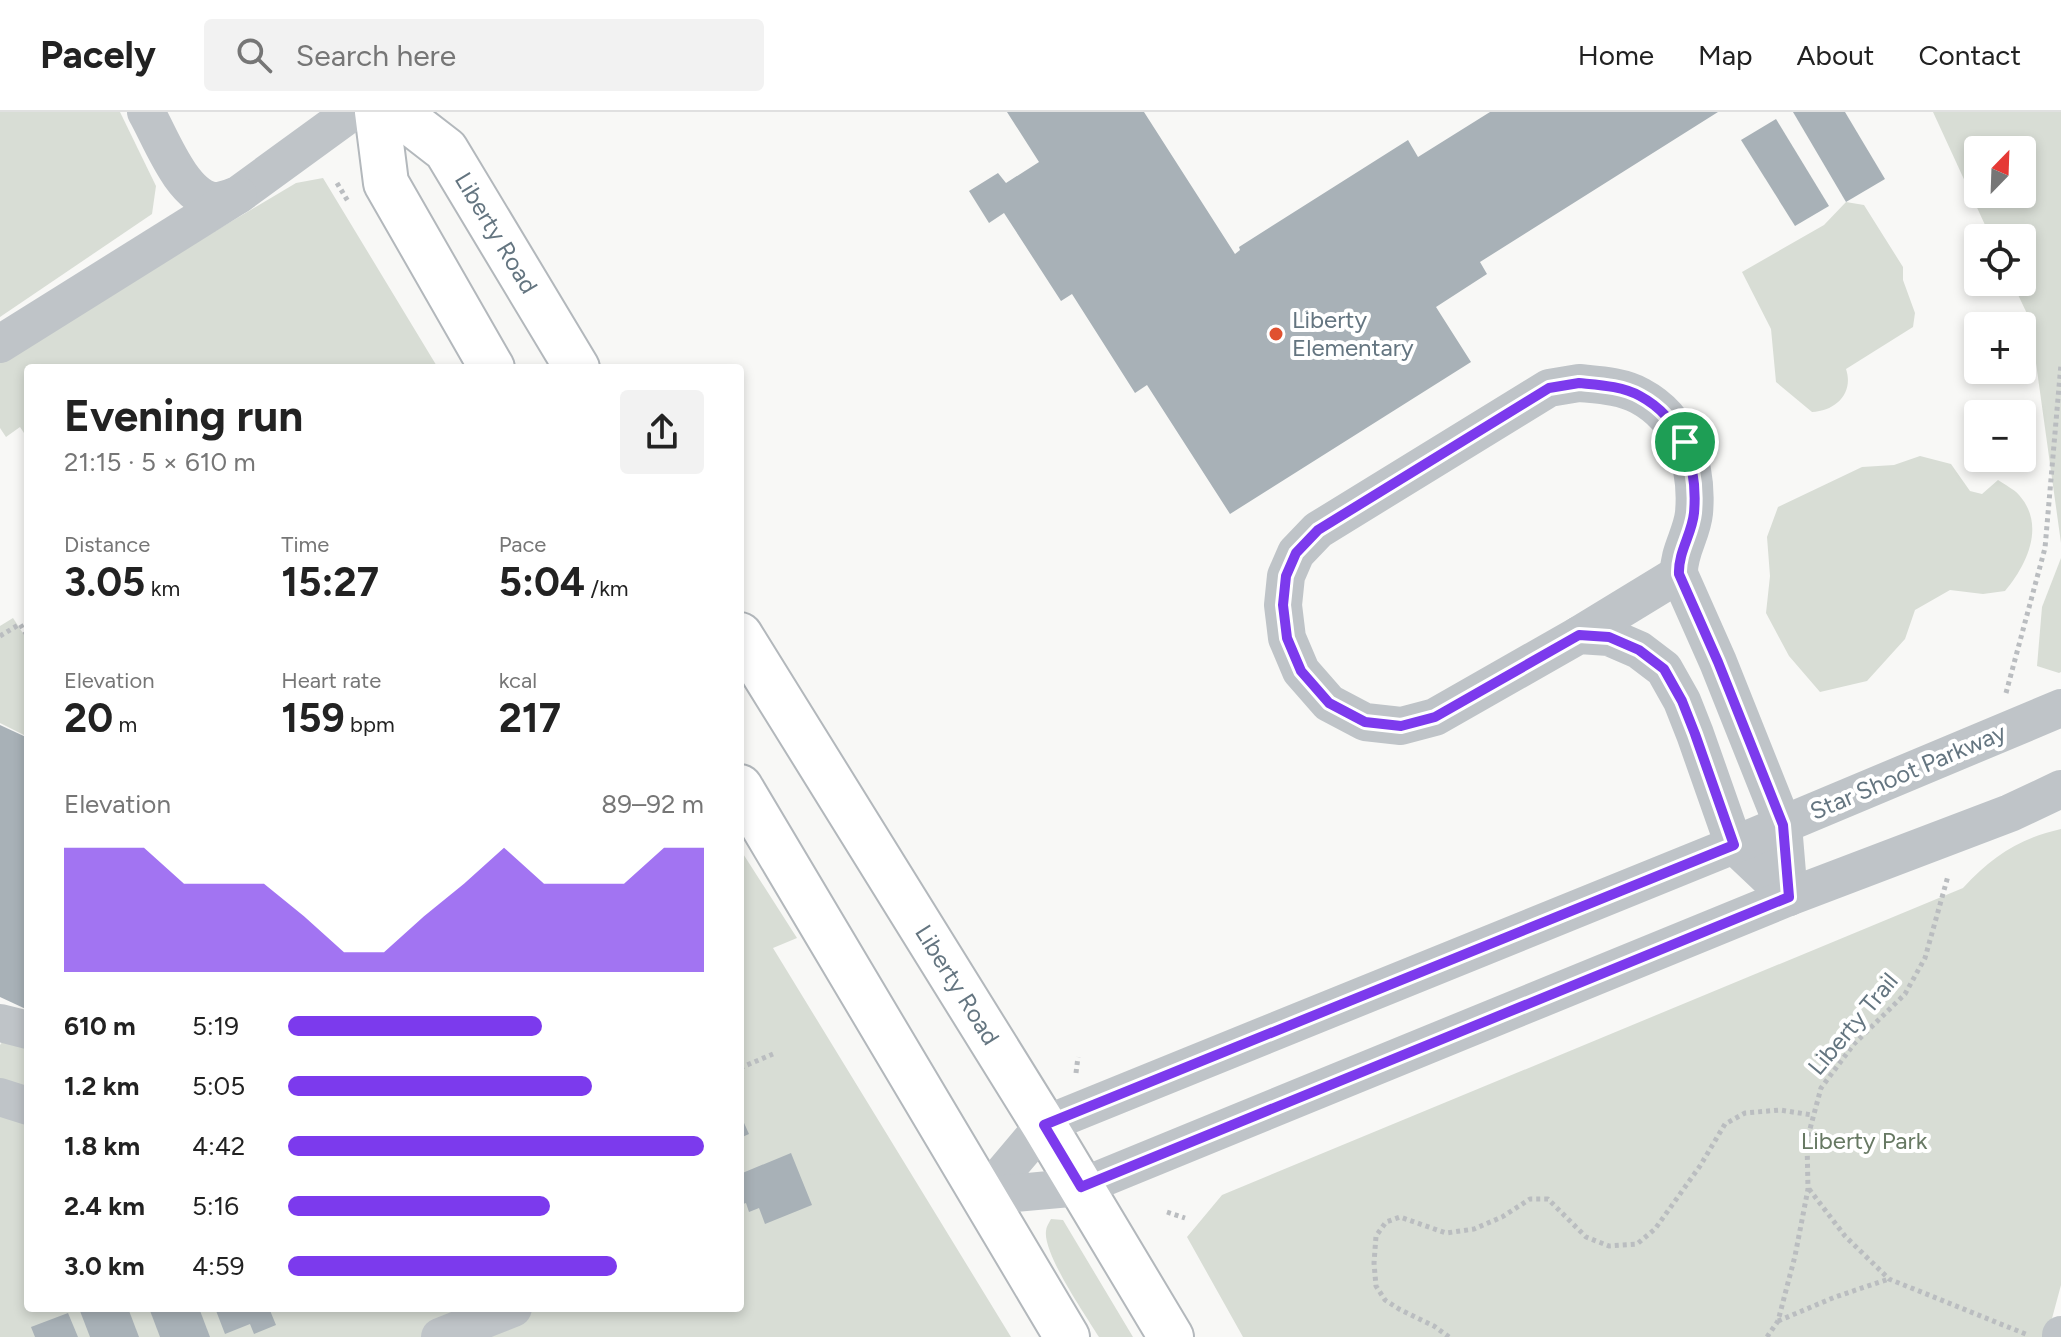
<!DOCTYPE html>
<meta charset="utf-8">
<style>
:root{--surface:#fff;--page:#f2f2f2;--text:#222;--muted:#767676;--line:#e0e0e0;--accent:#7c3aed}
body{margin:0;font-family:Figtree,sans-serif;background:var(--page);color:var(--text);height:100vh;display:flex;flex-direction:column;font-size:30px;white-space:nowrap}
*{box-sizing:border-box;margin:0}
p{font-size:26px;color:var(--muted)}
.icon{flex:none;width:44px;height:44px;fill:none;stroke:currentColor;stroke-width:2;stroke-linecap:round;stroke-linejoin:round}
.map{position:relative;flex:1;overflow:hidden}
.panel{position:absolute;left:24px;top:252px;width:720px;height:948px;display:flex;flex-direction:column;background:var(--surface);border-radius:8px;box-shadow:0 4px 12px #0003}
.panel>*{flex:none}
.needle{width:52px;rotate:23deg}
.fabs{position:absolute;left:1964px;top:24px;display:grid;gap:16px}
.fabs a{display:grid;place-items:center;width:72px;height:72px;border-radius:8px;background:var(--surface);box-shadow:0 4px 12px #0003;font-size:40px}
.pin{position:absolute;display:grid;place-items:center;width:68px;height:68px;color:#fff;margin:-34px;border:4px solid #fff;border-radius:50%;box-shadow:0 2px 8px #0007}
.round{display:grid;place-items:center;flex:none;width:84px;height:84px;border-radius:8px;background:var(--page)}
.headline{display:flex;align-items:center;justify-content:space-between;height:136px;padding:0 40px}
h1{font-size:44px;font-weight:700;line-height:60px}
.stats{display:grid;grid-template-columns:repeat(3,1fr);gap:12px;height:136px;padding:8px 40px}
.stats div{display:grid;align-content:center}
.stats b{font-size:40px;font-weight:700}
.stats small{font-size:22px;font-weight:400}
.stats p{font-size:22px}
.chart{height:224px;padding:16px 40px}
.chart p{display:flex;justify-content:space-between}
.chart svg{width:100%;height:144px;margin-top:8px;fill:var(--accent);opacity:.7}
ul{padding:0 40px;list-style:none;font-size:26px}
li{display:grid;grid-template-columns:128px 96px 1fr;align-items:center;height:60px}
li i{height:20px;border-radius:10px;background:var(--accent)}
header{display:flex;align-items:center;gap:48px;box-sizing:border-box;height:112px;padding:0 40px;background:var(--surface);border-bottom:2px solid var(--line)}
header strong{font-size:38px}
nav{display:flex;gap:44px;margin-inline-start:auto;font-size:28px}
.search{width:560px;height:72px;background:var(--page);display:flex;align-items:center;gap:20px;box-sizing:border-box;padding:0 28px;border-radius:8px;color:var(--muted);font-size:30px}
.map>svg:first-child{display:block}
.green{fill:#d8ddd5;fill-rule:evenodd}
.building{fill:#a8b1b7}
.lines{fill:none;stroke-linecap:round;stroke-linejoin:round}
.major-casing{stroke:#b3b8bc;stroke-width:48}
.path{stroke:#babdc0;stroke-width:5;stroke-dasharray:4 4;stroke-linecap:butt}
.minor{stroke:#bfc4c8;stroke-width:38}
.major{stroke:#fff;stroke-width:44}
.route-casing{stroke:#fff;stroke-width:16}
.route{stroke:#7c3aed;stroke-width:10}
.poi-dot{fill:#e0512f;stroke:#fff;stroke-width:3}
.labels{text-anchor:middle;stroke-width:8;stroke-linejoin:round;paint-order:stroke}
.street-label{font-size:24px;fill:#647580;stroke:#fff}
.poi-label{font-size:24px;fill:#647580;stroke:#fff;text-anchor:start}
.park-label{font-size:24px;fill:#677963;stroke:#fff}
</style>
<header>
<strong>Pacely</strong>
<div class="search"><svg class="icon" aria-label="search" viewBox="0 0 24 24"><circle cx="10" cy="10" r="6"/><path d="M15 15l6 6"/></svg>Search here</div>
<nav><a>Home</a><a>Map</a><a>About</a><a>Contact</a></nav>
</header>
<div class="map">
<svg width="2061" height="1225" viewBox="0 0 2061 1225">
<rect width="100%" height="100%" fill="#f8f8f6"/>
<g class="green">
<polygon points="0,0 120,0 156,74 152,102 0,205"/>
<path d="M 1933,0 L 2061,0 L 2061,431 L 2030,208 L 2012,170 L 2022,170 L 2022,126 L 1991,126 ZM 1978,38 L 2022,38 L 2022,82 L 1978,82 Z"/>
<polygon points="323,66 438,256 28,256 28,327 20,315 6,325 0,316 0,247 296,71"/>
<path d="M 1846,90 L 1864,93 L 1903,155 L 1903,168 L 1915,201 L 1913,215 L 1846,257 C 1854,281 1836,299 1812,300 L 1776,270 L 1771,217 L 1742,160 L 1824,113 Z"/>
<path d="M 1920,344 L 1951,352 L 1970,379 L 1982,382 L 1998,368 C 2005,373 2014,377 2019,383 C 2046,413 2027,453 2005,479 L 1983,482 L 1950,478 L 1915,498 L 1905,527 L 1867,569 L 1820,580 L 1789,544 L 1766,501 L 1770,464 L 1767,425 L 1778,395 L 1862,355 L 1894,353 Z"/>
<polygon points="2061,446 2061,560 2059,561 2037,554 2042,495"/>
<polygon points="13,506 28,529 28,625 0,611 0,514"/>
<path d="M 2061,717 L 2061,1173 L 2047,1225 L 1243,1225 L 1187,1125 L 1222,1083 L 1963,776 C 1993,744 2018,727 2061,717 Z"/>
<polygon points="740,737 797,826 773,836 1011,1225 0,1225 0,991 28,994 28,1196 740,1196"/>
<polygon points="5,926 28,933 28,978 0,973 0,933"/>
<path d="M 1051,1107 L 1063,1108 L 1133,1225 L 1099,1225 C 1086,1204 1043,1142 1046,1119 C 1046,1115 1049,1111 1051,1107 Z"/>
</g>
<g class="building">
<polygon points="1007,0 1144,0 1235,142 1240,138 1239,135 1408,28 1418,45 1490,0 1718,0 1480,150 1487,162 1436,195 1471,250 1230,402 1147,273 1135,281 1072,182 1061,189 1004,101 989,111 969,79 998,61 1006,71 1039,50"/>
<polygon points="1793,0 1845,0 1885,67 1846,90"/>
<polygon points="1776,7 1829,94 1795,114 1741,28"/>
<polygon points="0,613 28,626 28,898 0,885"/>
<polygon points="740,1002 749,1022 740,1026"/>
<polygon points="791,1041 812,1093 765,1112 759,1096 749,1100 746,1091 740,1093 740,1062"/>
<polygon points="87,1196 128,1196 139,1225 90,1225 80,1199"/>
<polygon points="149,1196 199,1196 210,1225 160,1225"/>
<polygon points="215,1196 269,1196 276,1213 254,1222 250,1212 225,1222"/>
<polygon points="68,1201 78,1225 35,1225 31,1215"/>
</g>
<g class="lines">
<g class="major-casing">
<g id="major">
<polyline points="377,0 386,71 492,256"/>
<polyline points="397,0 446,38 577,256"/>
<polyline points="740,523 1044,1013 1171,1225"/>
<polyline points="740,675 1067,1225"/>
</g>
</g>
<g class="path">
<polyline points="337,71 349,91"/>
<polyline points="0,524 20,512 28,525"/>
<polyline points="2006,581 2045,436 2061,252"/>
<polyline points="740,956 773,942"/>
<polyline points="1076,961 1078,945"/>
<polyline points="1809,1077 1845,1124 1889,1167 2028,1223"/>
<polyline points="1167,1100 1185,1106"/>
<polyline points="1778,1209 1835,1185 1889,1167"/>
<polyline points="1449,1225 1434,1214 1399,1197 1385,1188 1376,1174 1374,1151 1376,1124 1386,1110 1400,1105 1446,1121 1474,1117 1502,1105 1530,1087 1548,1087 1586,1125 1609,1134 1637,1132 1655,1117 1700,1054 1725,1012 1745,1001 1780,998 1812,1003"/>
<polyline points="1767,1225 1778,1209 1795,1144 1808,1077 1807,1028 1821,976 1854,932 1905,882 1925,846 1948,764"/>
</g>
<g class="minor">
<path d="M 146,0 C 161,26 181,83 213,89 C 221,90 230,86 238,83 L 352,0"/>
<polyline points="0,232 238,83"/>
<path d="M 1579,271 C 1599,273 1622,274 1640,284 C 1683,307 1698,355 1694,401 C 1692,422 1678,440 1679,462 L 1718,550 L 1783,713 L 1789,785 L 1734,733 L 1695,622 L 1682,589 L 1664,557 L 1639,538 L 1609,525 L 1579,523 L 1435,605 L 1401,614 L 1365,610 L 1329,591 L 1301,559 L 1287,526 L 1283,493 L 1286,464 L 1296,441 L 1318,418 L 1549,276 Z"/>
<polyline points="1579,523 1679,462"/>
<polyline points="0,911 28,918"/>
<polyline points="0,985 28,994"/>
<polyline points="984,1084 1044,1013 1734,733 2061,596"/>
<polyline points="984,1084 1081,1075 1789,785 2010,701 2061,677"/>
<polyline points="440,1225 513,1196"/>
<polyline points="2061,1225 2061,1223"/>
</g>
<use href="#major" class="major"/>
</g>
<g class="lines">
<g class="route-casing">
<path id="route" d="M 1579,271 C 1599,273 1622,274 1640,284 C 1683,307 1698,355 1694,401 C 1692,422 1678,440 1679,462 L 1718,550 L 1783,713 L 1789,785 L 1081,1075 L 1044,1013 L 1734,733 L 1695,622 L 1682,589 L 1664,557 L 1639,538 L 1609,525 L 1579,523 L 1435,605 L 1401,614 L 1365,610 L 1329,591 L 1301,559 L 1287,526 L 1283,493 L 1286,464 L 1296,441 L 1318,418 L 1549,276 Z"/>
</g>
<use href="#route" class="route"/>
</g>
<circle class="poi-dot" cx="1276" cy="222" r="8"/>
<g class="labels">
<g class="street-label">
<text transform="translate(496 121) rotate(59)" y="8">Liberty Road</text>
<text transform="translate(1908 660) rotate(-23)" y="8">Star Shoot Parkway</text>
<text transform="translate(957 873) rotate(58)" y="8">Liberty Road</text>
<text transform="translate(1853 912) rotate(-50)" y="8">Liberty Trail</text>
</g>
<g class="poi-label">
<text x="1292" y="216">Liberty<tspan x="1292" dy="28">Elementary</tspan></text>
</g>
<g class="park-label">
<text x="1864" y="1037">Liberty Park</text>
</g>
</g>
</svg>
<div class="fabs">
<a><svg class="needle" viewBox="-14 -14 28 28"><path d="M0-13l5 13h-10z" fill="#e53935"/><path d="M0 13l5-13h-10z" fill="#767676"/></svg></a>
<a><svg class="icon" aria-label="locate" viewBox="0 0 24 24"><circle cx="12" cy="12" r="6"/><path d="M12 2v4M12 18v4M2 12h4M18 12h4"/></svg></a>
<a>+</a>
<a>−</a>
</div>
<div class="pin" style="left:1685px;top:330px;background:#1e9e55"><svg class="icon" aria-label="arrive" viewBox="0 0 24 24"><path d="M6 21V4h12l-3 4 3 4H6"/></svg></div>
<section class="panel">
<div class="headline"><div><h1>Evening run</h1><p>21:15 · 5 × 610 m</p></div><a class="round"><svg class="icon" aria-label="share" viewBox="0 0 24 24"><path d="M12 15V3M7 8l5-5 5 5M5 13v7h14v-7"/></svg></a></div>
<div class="stats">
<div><p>Distance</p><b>3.05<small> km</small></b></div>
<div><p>Time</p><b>15:27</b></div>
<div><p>Pace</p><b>5:04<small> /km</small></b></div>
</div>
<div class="stats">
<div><p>Elevation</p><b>20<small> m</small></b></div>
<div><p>Heart rate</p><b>159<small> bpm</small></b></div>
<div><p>kcal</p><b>217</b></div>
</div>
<div class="chart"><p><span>Elevation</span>89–92 m</p>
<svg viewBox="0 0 160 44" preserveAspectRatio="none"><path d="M0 44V6L10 6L20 6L30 17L40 17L50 17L60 27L70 38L80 38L90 27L100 17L110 6L120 17L130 17L140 17L150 6L160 6V44z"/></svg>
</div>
<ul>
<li><b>610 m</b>5:19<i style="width:61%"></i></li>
<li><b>1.2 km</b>5:05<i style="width:73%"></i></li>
<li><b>1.8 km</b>4:42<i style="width:100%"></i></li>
<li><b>2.4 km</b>5:16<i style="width:63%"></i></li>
<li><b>3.0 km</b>4:59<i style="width:79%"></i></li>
</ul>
</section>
</div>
